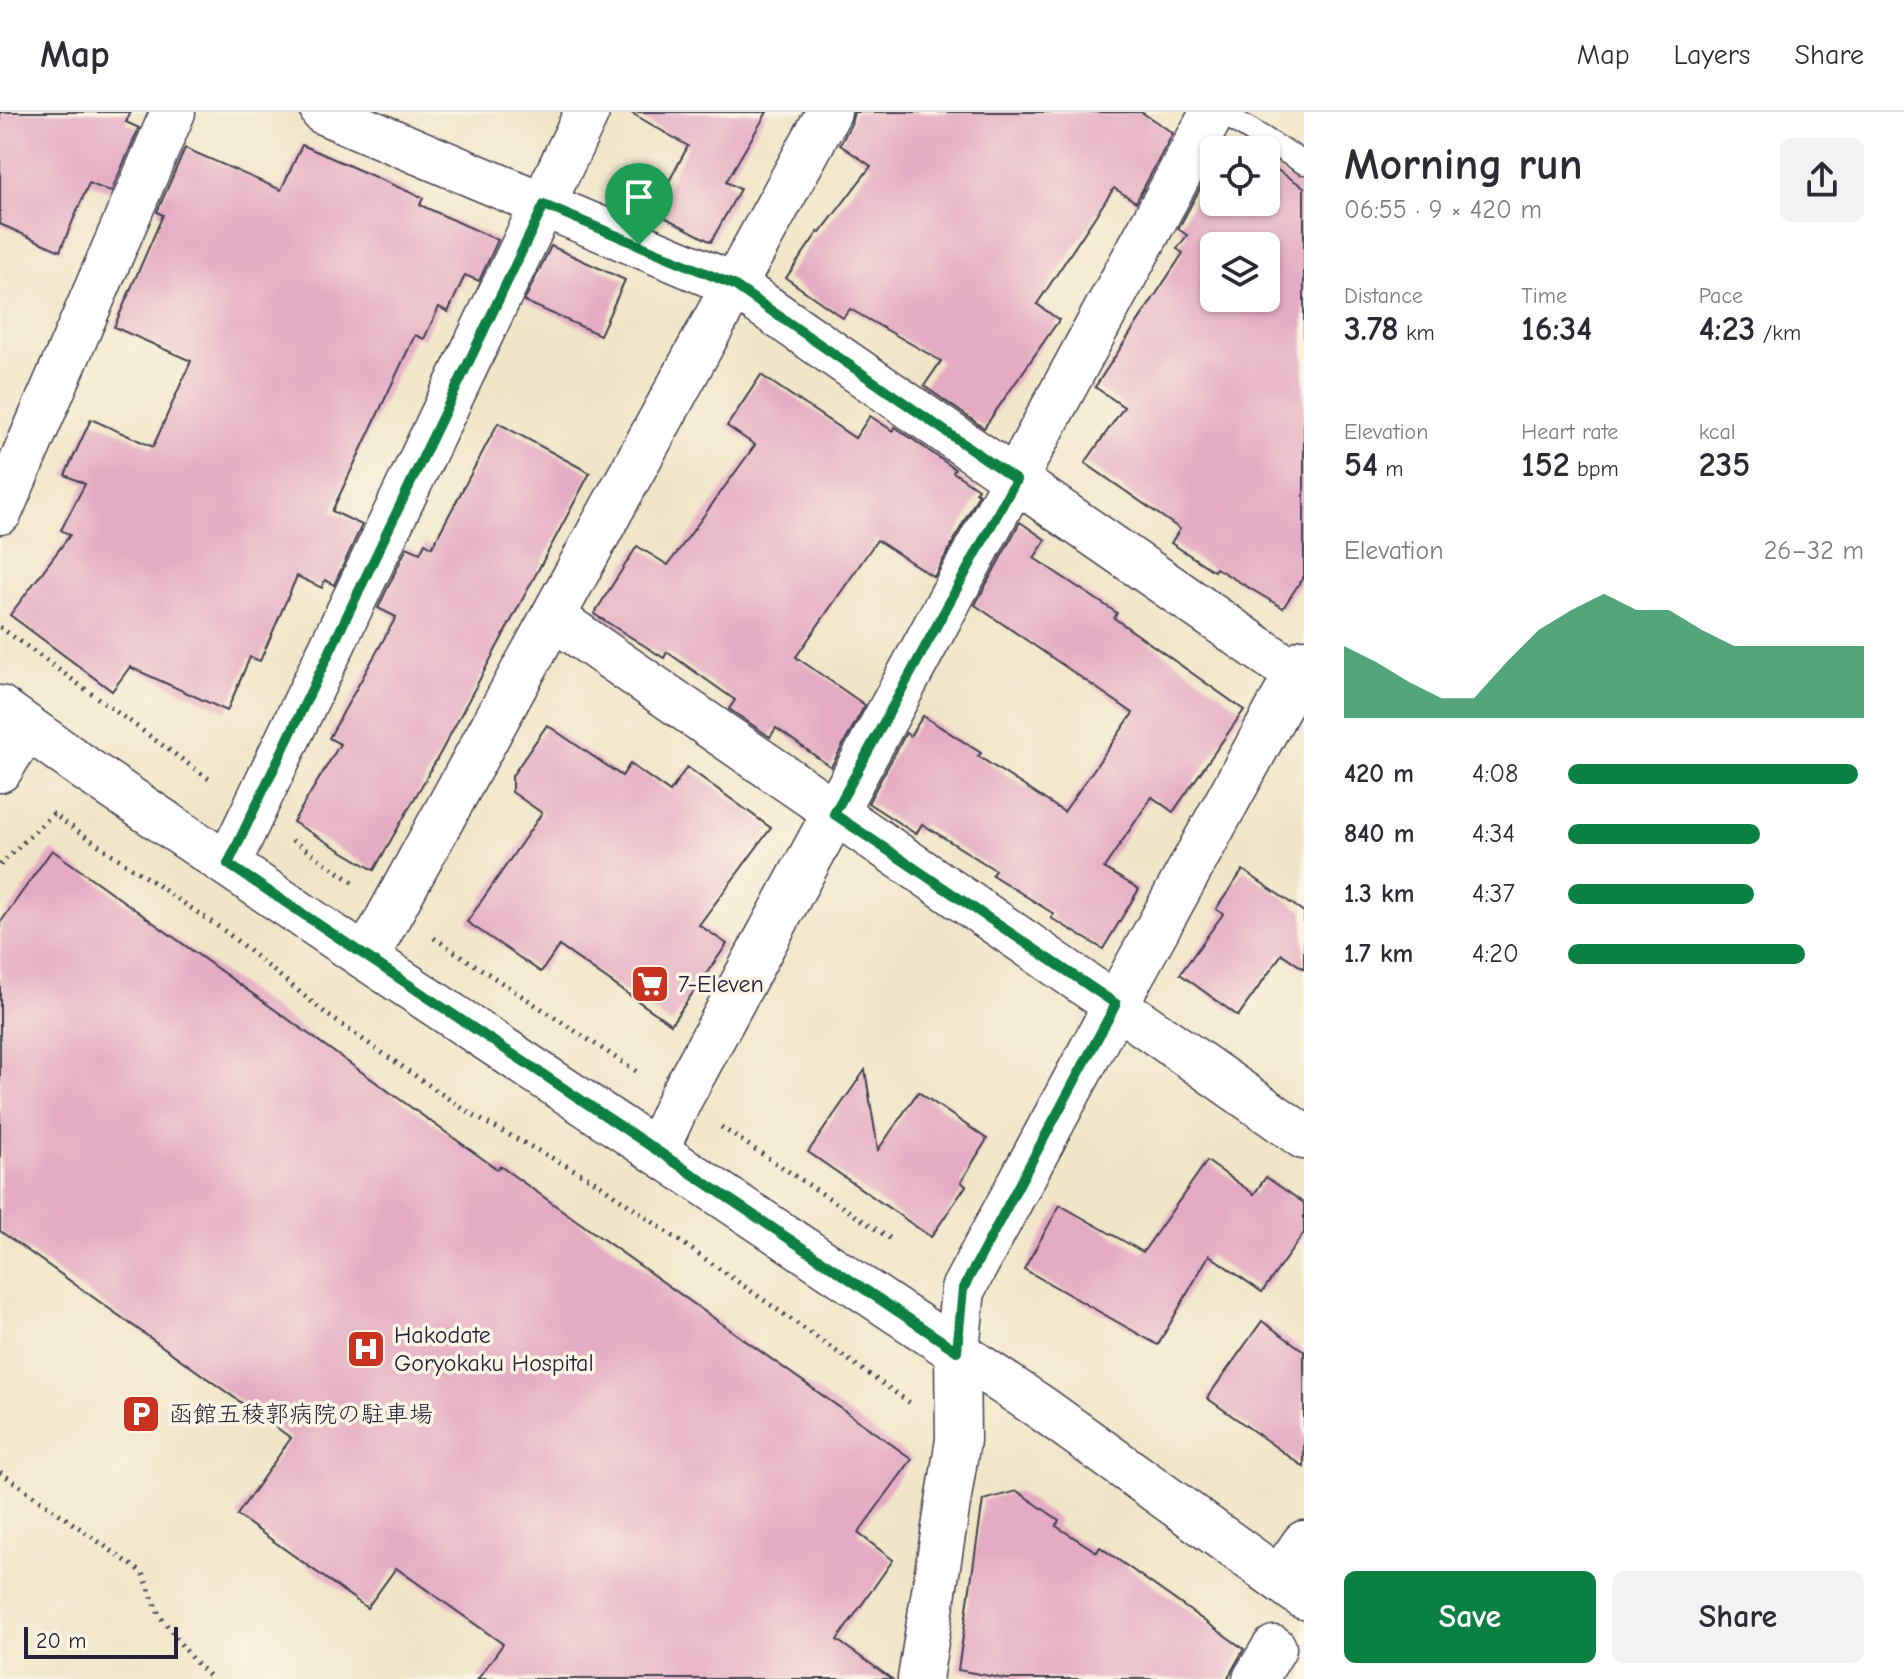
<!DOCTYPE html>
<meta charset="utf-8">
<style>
:root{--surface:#fff;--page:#f2f2f3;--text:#2b2b33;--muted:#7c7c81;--line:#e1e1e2;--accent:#0b8043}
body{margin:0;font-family:"Comic Neue","Klee One",sans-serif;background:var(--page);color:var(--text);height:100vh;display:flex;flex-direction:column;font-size:30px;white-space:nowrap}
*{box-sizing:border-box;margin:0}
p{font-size:26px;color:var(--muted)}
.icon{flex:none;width:44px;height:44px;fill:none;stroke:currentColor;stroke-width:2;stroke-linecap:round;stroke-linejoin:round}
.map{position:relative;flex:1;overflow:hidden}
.details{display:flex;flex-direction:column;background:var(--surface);width:600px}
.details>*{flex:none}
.buttons{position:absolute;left:1200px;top:24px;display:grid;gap:16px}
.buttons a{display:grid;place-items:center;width:80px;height:80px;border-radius:12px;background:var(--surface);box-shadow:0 2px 6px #0004;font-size:40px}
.scale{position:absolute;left:24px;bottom:20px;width:154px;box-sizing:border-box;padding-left:8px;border:4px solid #22223b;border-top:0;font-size:22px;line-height:28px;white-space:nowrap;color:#22223b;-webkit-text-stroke:6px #fcf5e5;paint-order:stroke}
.pin{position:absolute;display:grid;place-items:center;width:68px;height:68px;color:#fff;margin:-82px -34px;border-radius:50% 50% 50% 0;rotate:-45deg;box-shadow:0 0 8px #0007}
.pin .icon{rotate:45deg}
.round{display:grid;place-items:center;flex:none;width:84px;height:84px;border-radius:12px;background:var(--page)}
.overview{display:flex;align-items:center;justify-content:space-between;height:136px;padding:0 40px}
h1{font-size:44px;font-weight:700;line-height:60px}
.stats{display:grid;grid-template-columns:repeat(3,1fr);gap:12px;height:136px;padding:8px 40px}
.stats div{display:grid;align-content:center}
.stats b{font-size:34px;font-weight:700}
.stats small{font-size:22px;font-weight:400}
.stats p{font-size:22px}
.chart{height:224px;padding:16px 40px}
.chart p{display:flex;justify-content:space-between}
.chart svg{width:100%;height:144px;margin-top:8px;fill:var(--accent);opacity:.7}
.primary-button{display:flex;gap:16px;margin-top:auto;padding:16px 40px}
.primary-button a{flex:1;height:92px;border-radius:12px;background:var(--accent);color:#fff;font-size:32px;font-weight:700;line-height:92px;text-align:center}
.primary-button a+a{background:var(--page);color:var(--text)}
ul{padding:0 40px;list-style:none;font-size:26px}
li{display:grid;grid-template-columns:128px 96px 1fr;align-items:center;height:60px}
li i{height:20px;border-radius:10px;background:var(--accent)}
header{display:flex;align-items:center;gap:48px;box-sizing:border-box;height:112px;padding:0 40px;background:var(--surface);border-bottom:2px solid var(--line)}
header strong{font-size:38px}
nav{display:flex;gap:44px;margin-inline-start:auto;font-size:28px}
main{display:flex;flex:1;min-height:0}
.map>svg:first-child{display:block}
.building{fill:#e4abc2;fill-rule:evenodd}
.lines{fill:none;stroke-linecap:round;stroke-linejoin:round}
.lane-casing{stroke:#413f50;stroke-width:25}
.street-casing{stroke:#413f50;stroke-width:47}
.secondary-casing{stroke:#413f50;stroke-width:47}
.path{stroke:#413f50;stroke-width:5;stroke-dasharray:2 6;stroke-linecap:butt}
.lane{stroke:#fff;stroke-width:22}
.street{stroke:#fff;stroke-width:44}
.secondary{stroke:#fff;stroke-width:44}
.route-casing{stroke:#fff;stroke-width:16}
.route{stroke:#0b8043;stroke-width:10}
.labels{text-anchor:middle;stroke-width:7;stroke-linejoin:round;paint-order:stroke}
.poi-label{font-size:24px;fill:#22223b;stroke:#fcf5e5;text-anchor:start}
</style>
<header>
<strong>Map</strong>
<nav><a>Map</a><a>Layers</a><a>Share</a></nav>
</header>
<main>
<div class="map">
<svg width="1304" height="1567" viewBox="0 0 1304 1567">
<rect width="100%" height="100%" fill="#fcf5e5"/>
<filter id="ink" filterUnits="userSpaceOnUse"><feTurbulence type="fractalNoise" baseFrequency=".0125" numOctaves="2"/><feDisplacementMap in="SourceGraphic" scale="16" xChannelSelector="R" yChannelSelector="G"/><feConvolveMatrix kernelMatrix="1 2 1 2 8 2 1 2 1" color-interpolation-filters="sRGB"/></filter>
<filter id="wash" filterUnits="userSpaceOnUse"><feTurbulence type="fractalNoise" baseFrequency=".006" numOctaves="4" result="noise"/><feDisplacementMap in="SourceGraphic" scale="32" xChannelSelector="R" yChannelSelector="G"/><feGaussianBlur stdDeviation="1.8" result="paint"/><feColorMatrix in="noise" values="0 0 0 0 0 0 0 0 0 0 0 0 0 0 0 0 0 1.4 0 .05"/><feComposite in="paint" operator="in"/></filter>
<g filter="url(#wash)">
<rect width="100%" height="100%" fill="#f0e5c7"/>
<g id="blocks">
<g class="building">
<polygon points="0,0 131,0 126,10 139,16 111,80 89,71 60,139 0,112"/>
<polygon points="630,0 767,0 726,70 740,77 711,130 653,99 688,34"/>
<polygon points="854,0 1141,0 1173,21 1136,90 1114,76 1037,192 1059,208 984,316 924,274 941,249 850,197 843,206 786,166 818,120 820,121 871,54 840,33 851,12"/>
<polygon points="302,33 423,86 420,93 498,128 479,169 465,163 448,200 439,195 424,227 415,223 332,399 362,413 334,473 325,468 322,476 297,464 260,549 250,545 227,599 130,555 112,579 10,503 70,423 61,418 85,372 65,363 91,307 153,335 191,249 114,215 163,103 157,100 185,36 281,78"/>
<path d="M 1214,51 L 1214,90 L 1266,90 L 1266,51 L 1304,75 L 1304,464 L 1283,496 L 1216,456 L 1214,459 L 1171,431 L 1180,417 L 1085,351 L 1124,295 L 1095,275 L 1183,141 L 1177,137 L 1187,123 L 1178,117 ZM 1214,134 L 1266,134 L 1266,186 L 1214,186 Z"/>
<polygon points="551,134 625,168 600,223 524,189"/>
<polygon points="761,263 855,326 870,304 893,319 895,315 955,357 953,360 978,377 976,380 979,382 934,465 877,428 796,545 865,593 831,655 776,616 770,625 729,597 735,588 667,540 664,546 594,502 637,434 668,453 755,333 727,314"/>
<polygon points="498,311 590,361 442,638 374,758 293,710 340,632 329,626 396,505 378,496 407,435 420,441 425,431 432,435"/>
<polygon points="1020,410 1046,428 1034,446 1117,501 1114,506 1244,598 1173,700 1152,685 1104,756 1139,777 1103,837 1051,806 1054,802 992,763 995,758 922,712 916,722 868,691 906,621 910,624 923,604 981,641 978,644 1064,700 1133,601 975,493"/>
<polygon points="547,613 622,664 630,652 670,680 687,655 771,716 699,813 727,832 671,912 559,834 541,860 467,810 542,701 512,680 512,664"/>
<polygon points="52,738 497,1057 500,1054 912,1347 858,1421 893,1448 837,1528 892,1567 478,1567 503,1532 396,1456 367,1496 237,1403 291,1326 0,1119 0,811"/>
<polygon points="1243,758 1304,800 1304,857 1282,842 1238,904 1180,862 1223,802 1216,797"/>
<polygon points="865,958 878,1038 918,980 987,1027 961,1070 966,1074 931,1125 808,1040"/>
<polygon points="1207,1049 1254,1082 1266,1065 1304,1091 1304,1121 1262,1180 1209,1143 1158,1233 1024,1157 1060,1093 1143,1140"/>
<polygon points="1262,1209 1304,1239 1304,1355 1207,1286"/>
<polygon points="1017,1379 1059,1408 1056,1414 1097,1440 1100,1435 1244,1537 1227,1567 1005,1567 958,1558 983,1388"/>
</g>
</g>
</g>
<g filter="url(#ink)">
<use href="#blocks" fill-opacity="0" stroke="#413f50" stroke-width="2"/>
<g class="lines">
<g class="lane-casing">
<polyline id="lane" points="1221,0 1304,51"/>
</g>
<g class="street-casing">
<g id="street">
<polyline points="323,0 734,173 1297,563"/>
<polyline points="0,400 173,0"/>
<path d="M 554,506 C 803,680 1056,849 1304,1025"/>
<polyline points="228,752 587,0"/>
<polyline points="366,846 829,0"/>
<polyline points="656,1039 680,987 1213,0"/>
<polyline points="1279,1467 1304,1431"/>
<polyline points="920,1567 958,1328 957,1239"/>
<polyline points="1255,1567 1274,1536"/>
</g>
</g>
<g class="secondary-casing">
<g id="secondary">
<polyline points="0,596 87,658 366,846 1043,1297 1304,1485"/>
<polyline points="0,658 26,616"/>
<polyline points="957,1239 963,1177 1116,892 1304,549"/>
</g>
</g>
<g class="path">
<polyline points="0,515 213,670"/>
<polyline points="292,728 353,770"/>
<polyline points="0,753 53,702 226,820 329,904 472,1003 593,1068 910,1291"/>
<polyline points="434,826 639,961"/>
<polyline points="721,1015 894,1129"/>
<polyline points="0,1360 143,1461 159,1503 193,1548 212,1567"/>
</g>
<use href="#lane" class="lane"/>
<use href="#street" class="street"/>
<use href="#secondary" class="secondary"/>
</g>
</g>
<g class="lines" filter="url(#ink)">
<g class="route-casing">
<polygon id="route" points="544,93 734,173 1016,368 834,702 1116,892 963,1177 957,1239 228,752"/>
</g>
<use href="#route" class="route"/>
</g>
<defs>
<g id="supermarket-square" transform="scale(2)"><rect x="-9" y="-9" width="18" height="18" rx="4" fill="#c8321e" stroke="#fcf5e5"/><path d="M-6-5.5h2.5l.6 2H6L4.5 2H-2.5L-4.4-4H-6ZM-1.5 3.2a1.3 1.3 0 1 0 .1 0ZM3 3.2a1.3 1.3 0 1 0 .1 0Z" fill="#fff"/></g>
<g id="hospital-square" transform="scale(2)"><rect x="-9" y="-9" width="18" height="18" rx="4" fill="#c8321e" stroke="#fcf5e5"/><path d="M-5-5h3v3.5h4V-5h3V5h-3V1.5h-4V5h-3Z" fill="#fff"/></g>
<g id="parking-square" transform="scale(2)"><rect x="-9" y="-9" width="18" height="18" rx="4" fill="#c8321e" stroke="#fcf5e5"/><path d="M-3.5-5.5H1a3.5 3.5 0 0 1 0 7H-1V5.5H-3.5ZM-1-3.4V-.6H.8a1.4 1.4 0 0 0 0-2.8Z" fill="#fff"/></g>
</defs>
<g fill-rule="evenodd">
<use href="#supermarket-square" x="650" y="872"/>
<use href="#hospital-square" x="366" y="1237"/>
<use href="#parking-square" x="141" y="1302"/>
</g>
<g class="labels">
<g class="poi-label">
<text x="678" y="880">7-Eleven</text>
<text x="394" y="1231">Hakodate<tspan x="394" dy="28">Goryokaku Hospital</tspan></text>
<text x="169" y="1310">函館五稜郭病院の駐車場</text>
</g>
</g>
</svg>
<div class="buttons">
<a><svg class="icon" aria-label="locate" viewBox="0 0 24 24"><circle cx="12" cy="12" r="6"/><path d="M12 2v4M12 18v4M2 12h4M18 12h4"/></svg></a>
<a><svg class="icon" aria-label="layers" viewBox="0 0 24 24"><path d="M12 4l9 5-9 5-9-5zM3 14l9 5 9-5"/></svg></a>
</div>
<div class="scale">20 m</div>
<div class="pin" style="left:639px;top:133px;background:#1e9e55"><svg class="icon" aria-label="arrive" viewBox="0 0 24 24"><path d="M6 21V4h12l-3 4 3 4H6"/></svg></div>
</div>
<section class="details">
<div class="overview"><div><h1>Morning run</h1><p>06:55 · 9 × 420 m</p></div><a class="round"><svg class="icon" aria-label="share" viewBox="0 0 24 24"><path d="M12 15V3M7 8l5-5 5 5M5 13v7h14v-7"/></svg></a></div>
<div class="stats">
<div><p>Distance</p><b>3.78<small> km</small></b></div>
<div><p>Time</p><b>16:34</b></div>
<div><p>Pace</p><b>4:23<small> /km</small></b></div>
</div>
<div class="stats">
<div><p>Elevation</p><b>54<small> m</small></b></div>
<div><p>Heart rate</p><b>152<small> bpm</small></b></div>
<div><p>kcal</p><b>235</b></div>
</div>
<div class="chart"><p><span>Elevation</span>26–32 m</p>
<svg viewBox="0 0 160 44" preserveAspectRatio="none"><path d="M0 44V22L10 27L20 33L30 38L40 38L50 27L60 17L70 11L80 6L90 11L100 11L110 17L120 22L130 22L140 22L150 22L160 22V44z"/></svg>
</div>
<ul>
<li><b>420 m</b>4:08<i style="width:98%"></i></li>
<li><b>840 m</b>4:34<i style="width:65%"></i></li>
<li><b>1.3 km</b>4:37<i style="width:63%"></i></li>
<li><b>1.7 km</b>4:20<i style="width:80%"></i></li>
</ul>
<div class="primary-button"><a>Save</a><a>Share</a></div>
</section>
</main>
